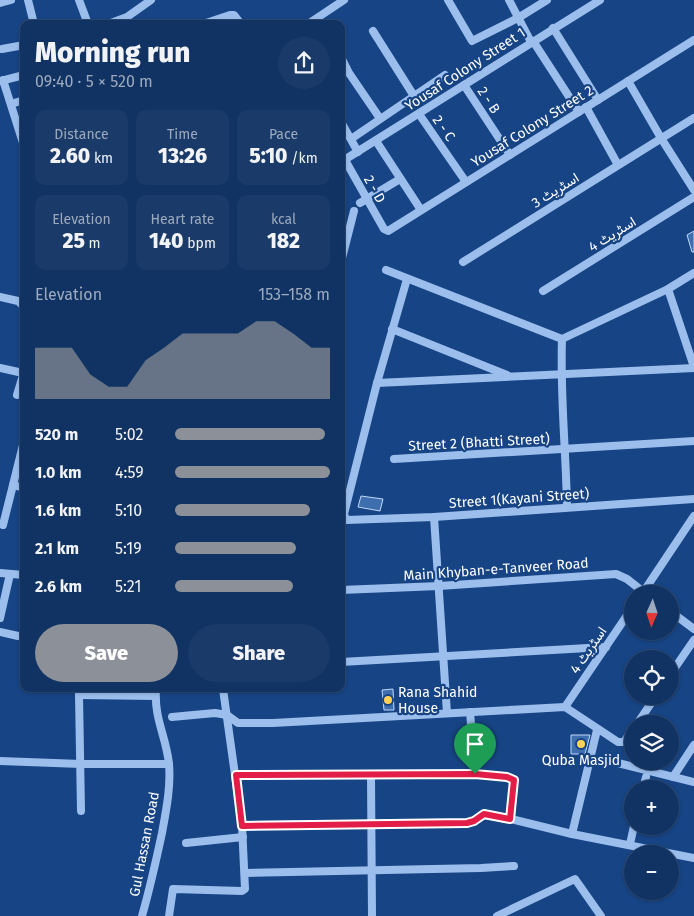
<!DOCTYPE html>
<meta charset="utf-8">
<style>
:root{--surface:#113363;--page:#1a3b69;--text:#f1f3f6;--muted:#9caabe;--line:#304e78;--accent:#8c9099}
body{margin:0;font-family:"Fira Sans",Vazirmatn,sans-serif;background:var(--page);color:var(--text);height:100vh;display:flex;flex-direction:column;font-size:19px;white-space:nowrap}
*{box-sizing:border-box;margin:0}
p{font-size:16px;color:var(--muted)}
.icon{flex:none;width:28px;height:28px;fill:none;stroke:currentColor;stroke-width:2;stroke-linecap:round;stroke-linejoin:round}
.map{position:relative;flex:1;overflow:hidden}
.sheet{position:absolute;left:20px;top:20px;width:325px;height:672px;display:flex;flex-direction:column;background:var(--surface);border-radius:10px;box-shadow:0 1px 4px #0004,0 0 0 1px var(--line)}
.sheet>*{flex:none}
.needle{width:32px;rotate:183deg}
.tools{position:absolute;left:624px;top:585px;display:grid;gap:10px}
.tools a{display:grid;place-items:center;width:55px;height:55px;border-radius:50%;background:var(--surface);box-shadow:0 1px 4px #0004,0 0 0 1px var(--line);font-size:25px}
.pin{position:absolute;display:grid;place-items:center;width:42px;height:42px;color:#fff;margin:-51px -21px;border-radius:50% 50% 50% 0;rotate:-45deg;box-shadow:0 0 5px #0007}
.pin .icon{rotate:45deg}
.round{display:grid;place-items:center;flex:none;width:52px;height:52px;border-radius:26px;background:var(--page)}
.overview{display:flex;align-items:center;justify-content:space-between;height:85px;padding:0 15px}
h1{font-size:28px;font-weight:800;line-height:38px}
.stats{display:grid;grid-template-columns:repeat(3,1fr);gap:8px;height:85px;padding:5px 15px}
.stats div{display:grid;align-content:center;border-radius:10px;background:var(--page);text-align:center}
.stats b{font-size:21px;font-weight:800}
.stats small{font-size:14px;font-weight:400}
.stats p{font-size:14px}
.chart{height:140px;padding:10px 15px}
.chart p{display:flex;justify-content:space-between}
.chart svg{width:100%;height:90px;margin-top:5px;fill:var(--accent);opacity:.7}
.cta{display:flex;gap:10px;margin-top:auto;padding:10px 15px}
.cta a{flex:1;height:58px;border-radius:30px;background:var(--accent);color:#fff;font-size:20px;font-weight:800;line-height:58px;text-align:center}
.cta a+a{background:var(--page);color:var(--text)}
ul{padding:0 15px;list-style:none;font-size:16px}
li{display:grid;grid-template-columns:80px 60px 1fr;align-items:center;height:38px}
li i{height:12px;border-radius:6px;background:var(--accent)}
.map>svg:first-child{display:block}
.building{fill:#3f6eae;stroke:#c0d9fa}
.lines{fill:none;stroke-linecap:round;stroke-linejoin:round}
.minor{stroke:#9bbeed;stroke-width:8}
.route-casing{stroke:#fff;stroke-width:10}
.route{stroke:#e11d48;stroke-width:6}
.poi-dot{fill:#ffd257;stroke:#174484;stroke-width:2}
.labels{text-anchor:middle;stroke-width:4.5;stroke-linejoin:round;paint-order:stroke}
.street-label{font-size:14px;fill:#fff;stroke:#174484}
.poi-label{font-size:14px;fill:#fff;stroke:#174484;text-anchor:start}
</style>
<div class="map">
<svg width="694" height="916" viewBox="0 0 694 916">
<rect width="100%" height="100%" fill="#174484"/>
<g class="building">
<polygon points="694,231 694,252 692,252 687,235"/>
<polygon points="361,496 383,499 380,511 358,507"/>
<polygon points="393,689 394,710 384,710 382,690"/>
<polygon points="571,735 590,735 585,754 571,754"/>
</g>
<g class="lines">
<g class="minor">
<polyline points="28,0 34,24"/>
<polyline points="79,0 88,24"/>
<polyline points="448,0 472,41 518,18 547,0"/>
<polyline points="509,0 531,42"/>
<polyline points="0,3 11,0"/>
<polyline points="108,24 127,17 151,0"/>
<polyline points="203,24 230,15 234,15 241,24"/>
<polyline points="285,24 287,24"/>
<polyline points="308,24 344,0"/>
<polyline points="553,28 598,100"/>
<polyline points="373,31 414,96"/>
<polyline points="533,41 579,112"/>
<polyline points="2,49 24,45"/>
<polyline points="341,57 349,73 379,117"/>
<polyline points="3,80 24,146"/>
<polyline points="0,81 24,75"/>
<polyline points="628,81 661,138 694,190"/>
<polyline points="464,85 510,155"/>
<polyline points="11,104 24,100"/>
<polyline points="586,107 618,165"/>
<polyline points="419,114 466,182"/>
<polyline points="341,122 358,152"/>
<polyline points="351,139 445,75"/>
<polyline points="376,141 421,210"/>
<polyline points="345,160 384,229 388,231 694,40"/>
<polyline points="341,162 600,0"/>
<polyline points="360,203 400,179"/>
<polyline points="341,262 354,211"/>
<polyline points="463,262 694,118"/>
<polyline points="386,270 562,339 668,289 694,273"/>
<polyline points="407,279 377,383 694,368"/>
<polyline points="668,289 694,367"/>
<polyline points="543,291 694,197"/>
<polyline points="0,297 18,301 24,307"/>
<polyline points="392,329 507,375"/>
<path d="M 562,339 C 560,395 566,451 567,507"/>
<polyline points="0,368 23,373"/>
<polyline points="377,383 344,514 346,520 434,517 694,499"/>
<polyline points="17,395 24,372"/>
<polyline points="394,459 694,441"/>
<polyline points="13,485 24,488"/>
<polyline points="434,517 447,713"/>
<polyline points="3,525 24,441"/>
<polyline points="0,573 24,575"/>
<polyline points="341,590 439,586 616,574 627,579 646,594"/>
<polyline points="642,594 694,516"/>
<polyline points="670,611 694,629"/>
<polyline points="0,618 10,574"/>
<polyline points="0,632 18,636"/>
<polyline points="341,662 606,647"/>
<polyline points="670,675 694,640"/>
<polyline points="79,689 79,695 155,696"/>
<polyline points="79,695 81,811"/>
<polyline points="565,707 632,608"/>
<polyline points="470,712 475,774"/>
<polyline points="172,717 215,713 227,715 238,723 273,723 565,707 618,742 624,742 632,730"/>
<polyline points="637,724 656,696"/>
<polyline points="591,760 610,761 694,782"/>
<polyline points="0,761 81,764 169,764"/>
<polyline points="236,775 475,774 507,777 514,780 511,819"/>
<polyline points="371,776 372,916"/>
<polyline points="673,777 694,745"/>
<polyline points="643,789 646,777"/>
<polyline points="242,825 467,823 474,821 484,815 511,819 572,834 694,858"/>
<polyline points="572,834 597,730"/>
<polyline points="186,843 243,837"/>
<polyline points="630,844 634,826"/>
<polyline points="245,873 481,868 514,866"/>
<path d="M 142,916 C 150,888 156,861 162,833 C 166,811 171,787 169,764 C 166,736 154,719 156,689"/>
<polyline points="169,916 173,889 242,891 245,889 242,825 223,689"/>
<polyline points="497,916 575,879 601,916"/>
</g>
</g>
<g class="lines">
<g class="route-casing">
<polygon id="route" points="475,774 507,777 514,780 510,819 484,814 474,821 467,823 242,826 236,775"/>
</g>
<use href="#route" class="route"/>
</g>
<g class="poi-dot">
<circle cx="388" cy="700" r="5"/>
<circle cx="581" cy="744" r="5"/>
</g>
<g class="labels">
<g class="street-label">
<text transform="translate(465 69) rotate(-33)" y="5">Yousaf Colony Street 1</text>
<text transform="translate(489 100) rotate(57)" y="5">2 - B</text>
<text transform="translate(532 126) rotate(-32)" y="5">Yousaf Colony Street 2</text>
<text transform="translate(444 128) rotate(55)" y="5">2 - C</text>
<text transform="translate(375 189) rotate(61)" y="5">2 - D</text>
<text transform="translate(555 190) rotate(-32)" y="5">اسٹریٹ 3</text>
<text transform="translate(612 234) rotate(-32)" y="5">اسٹریٹ 4</text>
<text transform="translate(479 442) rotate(-3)" y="5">Street 2 (Bhatti Street)</text>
<text transform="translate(519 498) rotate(-4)" y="5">Street 1(Kayani Street)</text>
<text transform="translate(496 569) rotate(-4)" y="5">Main Khyban-e-Tanveer Road</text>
<text transform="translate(588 650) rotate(-56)" y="5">اسٹریٹ 4</text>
<text transform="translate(144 844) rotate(-79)" y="5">Gul Hassan Road</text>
</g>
<g class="poi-label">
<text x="398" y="697">Rana Shahid<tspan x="398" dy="16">House</tspan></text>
<text x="581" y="765" text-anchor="middle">Quba Masjid</text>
</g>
</g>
</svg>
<div class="tools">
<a><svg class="needle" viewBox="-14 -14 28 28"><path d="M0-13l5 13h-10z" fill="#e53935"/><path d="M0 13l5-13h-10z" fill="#9caabe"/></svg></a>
<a><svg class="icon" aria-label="locate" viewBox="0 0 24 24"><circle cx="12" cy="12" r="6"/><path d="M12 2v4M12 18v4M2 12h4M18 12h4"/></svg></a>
<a><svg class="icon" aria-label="layers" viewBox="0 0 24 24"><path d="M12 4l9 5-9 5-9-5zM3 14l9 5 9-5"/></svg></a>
<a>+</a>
<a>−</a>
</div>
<div class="pin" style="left:475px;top:774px;background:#1e9e55"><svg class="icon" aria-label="arrive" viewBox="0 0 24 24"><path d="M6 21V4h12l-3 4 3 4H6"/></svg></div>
<section class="sheet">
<div class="overview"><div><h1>Morning run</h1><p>09:40 · 5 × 520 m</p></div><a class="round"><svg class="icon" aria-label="share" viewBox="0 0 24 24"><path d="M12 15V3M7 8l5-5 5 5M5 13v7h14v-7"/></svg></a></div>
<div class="stats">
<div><p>Distance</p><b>2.60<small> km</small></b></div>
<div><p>Time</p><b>13:26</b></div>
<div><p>Pace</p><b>5:10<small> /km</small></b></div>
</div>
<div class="stats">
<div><p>Elevation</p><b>25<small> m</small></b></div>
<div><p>Heart rate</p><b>140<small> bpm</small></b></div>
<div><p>kcal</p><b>182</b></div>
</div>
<div class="chart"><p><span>Elevation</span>153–158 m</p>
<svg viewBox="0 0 160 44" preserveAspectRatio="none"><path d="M0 44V19L10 19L20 19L30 32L40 38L50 38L60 25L70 19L80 12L90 12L100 12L110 12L120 6L130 6L140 12L150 19L160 19V44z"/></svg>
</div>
<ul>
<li><b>520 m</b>5:02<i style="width:97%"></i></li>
<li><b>1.0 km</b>4:59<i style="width:100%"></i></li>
<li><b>1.6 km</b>5:10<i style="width:87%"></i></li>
<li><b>2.1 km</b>5:19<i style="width:78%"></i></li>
<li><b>2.6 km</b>5:21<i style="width:76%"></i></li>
</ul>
<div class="cta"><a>Save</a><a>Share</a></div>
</section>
</div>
